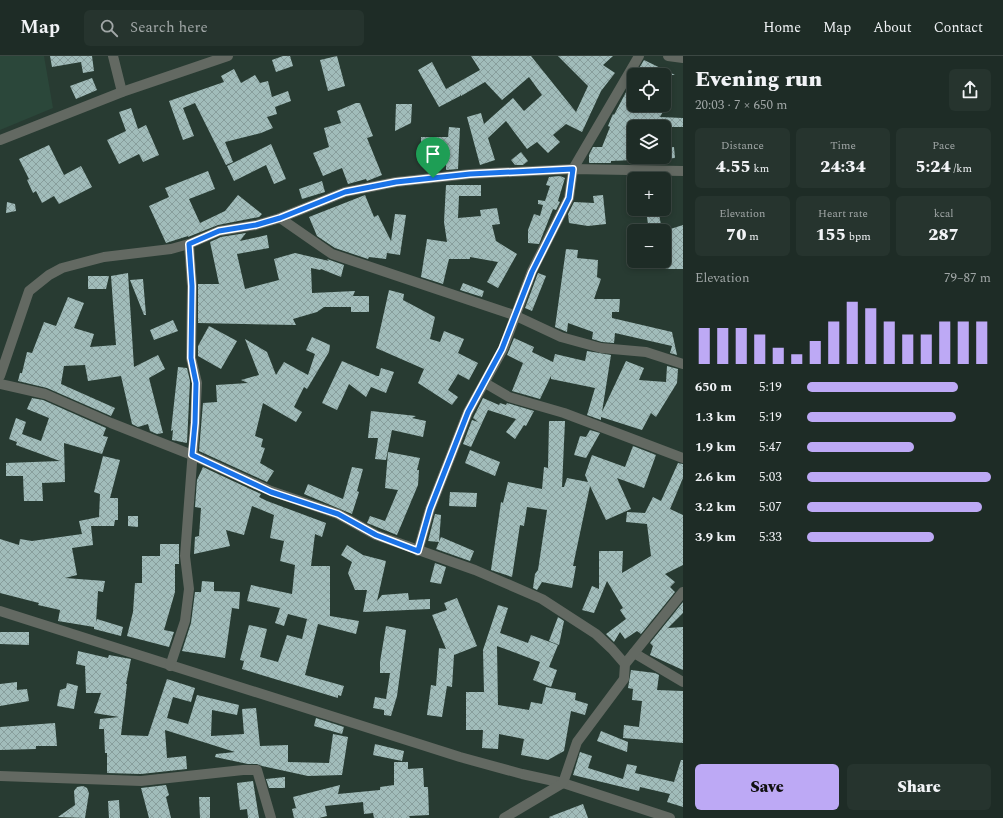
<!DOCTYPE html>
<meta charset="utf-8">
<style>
:root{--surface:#1e2c26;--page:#26342e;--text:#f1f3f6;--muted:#a1a7a7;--line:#3c4843;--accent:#bda9f5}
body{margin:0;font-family:Spectral,serif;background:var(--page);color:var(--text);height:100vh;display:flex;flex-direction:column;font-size:15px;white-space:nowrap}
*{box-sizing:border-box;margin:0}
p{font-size:13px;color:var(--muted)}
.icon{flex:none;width:22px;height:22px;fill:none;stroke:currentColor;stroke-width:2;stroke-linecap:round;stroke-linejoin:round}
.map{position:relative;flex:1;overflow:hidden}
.drawer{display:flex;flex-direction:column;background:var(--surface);width:320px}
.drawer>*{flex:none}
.controls{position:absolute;left:627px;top:12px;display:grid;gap:8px}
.controls a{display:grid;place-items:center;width:44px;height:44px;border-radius:6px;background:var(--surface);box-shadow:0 2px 6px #0003,0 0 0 1px var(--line);font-size:20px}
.pin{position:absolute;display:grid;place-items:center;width:34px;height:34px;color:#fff;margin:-41px -17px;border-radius:50% 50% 50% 0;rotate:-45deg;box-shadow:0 0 4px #0007}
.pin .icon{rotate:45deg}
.round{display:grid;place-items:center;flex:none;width:42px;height:42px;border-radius:6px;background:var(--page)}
.head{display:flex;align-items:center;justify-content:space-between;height:68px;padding:0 12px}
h1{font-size:22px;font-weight:800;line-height:30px}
.metrics{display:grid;grid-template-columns:repeat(3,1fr);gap:6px;height:68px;padding:4px 12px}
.metrics div{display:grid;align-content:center;border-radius:6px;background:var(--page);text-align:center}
.metrics b{font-size:17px;font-weight:800}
.metrics small{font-size:11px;font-weight:400}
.metrics p{font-size:11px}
.chart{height:112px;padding:8px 12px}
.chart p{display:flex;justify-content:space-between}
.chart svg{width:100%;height:72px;margin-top:4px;stroke:var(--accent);stroke-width:6}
.cta{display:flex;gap:8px;margin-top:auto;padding:8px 12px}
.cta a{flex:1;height:46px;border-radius:6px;background:var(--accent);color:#111;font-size:16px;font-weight:800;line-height:46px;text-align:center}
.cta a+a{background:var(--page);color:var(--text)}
ul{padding:0 12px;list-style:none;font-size:13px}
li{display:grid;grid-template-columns:64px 48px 1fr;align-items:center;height:30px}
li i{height:10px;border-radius:5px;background:var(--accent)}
header{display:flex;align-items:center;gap:24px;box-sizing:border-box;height:56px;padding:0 20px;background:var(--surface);border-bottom:1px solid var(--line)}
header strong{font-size:19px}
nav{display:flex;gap:22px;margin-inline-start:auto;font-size:14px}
.search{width:280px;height:36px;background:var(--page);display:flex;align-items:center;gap:10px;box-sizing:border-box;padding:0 14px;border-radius:6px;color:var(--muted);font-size:15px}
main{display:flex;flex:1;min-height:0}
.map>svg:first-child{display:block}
.built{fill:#2b473a}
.building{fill:url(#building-cross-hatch)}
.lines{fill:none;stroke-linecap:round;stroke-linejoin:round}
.street{stroke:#636962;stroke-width:10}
.route-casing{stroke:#fff;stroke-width:8}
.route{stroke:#1a73e8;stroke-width:5}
</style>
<header>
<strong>Map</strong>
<div class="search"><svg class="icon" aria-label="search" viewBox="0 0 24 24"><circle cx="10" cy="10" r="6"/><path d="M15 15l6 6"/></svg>Search here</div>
<nav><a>Home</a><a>Map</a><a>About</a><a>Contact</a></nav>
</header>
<main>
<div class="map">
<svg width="683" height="762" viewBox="0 0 683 762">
<defs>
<pattern id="building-cross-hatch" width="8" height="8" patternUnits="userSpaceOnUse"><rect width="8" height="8" fill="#a1bcba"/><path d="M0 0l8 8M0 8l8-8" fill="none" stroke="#889e9c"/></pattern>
</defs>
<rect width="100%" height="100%" fill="#283b32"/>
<polygon class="built" points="0,0 44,0 53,52 0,74"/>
<g class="building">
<polygon points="50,0 92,0 94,15 83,17 81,6 52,11"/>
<polygon points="283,0 290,0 293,10 276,16 272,4"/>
<polygon points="337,0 345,30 328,35 320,4"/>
<polygon points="471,0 531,0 576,56 588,30 558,0 613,0 603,9 615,17 601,35 582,76 566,68 553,79 560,86 548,97 537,86 527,93 506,65 488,82 495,104 480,109 467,61 481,57 484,68 513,42 524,55 542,39 529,21 502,44 485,26 461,40 460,38 460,40 439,51 418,14 432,6 446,33 480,14"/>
<polygon points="644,4 675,19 635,19"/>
<polygon points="234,13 241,27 255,19 260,27 268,25 272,41 288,35 291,45 275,51 277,58 267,61 273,72 261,77 225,86 233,106 226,109 195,47 183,52 194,80 183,84 169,45 224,26 221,20"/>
<polygon points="634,21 634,49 667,49 660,61 683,62 683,71 634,71 634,104 611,105 611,107 589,107 589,99 593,91 602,91 610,71 608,70 613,58 614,59"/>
<polygon points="92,22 97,34 76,43 70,30"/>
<polygon points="356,47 360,47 373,80 367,82 382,119 367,125 366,123 348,128 342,112 323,120 313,97 329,91 324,72 341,67 337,55"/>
<polygon points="396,48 412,48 411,67 395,75"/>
<polygon points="131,52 138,73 146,69 159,99 143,106 139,98 119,108 107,84 126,75 119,56"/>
<polygon points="449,71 460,72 458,113 446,114 446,106 421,106 421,81 448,81"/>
<polygon points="271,88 286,123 274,128 266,109 234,125 227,110"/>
<polygon points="49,89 64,119 81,110 92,131 59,148 54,140 42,147 36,135 33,137 27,124 29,123 19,103"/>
<polygon points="674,91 675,102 664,103 664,92"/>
<polygon points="521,96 528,105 523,109 515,109 511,104"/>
<polygon points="208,115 215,133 189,143 200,167 225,155 238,139 262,158 259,161 218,169 188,181 188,180 166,187 149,150 169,141 165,132"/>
<polygon points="560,120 565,122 558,145 560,146 556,154 553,153 539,188 528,187 528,174 534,158 540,160 543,149 538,148 538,144 545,145 550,130 546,129 549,121"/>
<polygon points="322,125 325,136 302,143 299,133"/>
<polygon points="446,129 481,129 481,140 459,140 458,162 481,160 480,154 497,152 500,168 492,169 496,185 517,198 498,232 487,226 498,206 470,201 470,203 449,203 443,228 421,221 427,183 447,186 444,166"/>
<polygon points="365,139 374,161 378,159 391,185 395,158 406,159 400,199 387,197 386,203 369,201 368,203 335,192 317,180 309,161"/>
<polygon points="603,139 606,168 588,170 569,167 568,158 574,146 594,147 593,140"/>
<polygon points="7,146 15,148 16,155 6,157"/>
<polygon points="659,158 662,175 649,175 647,161"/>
<polygon points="683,169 683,213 664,213 664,175"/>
<polygon points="246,177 240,185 267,179 269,192 237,198 245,233 279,224 274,203 295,197 329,205 327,203 344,209 341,221 321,213 320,214 311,212 312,237 355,235 353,240 369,240 369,256 351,256 351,251 324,251 317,256 293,263 296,269 198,267 198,228 219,228 210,186 221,181"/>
<polygon points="566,193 578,194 577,202 598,204 597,221 601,223 594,243 620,243 619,256 612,256 612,262 672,276 677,299 670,297 672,290 615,277 614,287 602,286 592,283 593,276 568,267 567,276 555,271"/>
<polygon points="128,217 134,311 158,299 165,313 149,322 163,377 157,378 150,375 148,368 138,371 132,368 121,320 88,325 85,309 64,310 61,328 115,352 111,360 47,332 18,325 20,317 22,317 27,296 32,297 44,266 56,270 68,241 84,247 74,272 94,278 90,291 116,289 111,220"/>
<polygon points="538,217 546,220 532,255 525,252"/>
<polygon points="88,220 109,220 106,233 88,233"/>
<polygon points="143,223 146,259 144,259 130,224"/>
<polygon points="463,227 484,235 482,241 460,234"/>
<polygon points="389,234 404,238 403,244 435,261 430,283 440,286 444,275 464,283 458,297 478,307 469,324 458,318 448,334 458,341 452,349 418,327 424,313 376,292"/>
<polygon points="173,264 178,275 154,284 150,274"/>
<polygon points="209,270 237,285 221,313 198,300 198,290"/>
<polygon points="312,281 330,289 329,296 307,333 304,331 294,351 302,356 296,366 263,347 255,380 263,383 261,391 265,392 260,407 274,415 267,426 199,395 203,347 217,346 216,329 248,327 241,324 259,319 245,283 267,296 276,319 284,306 308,319 315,298 306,294"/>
<polygon points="514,282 534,291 532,296 553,306 555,298 585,305 587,295 611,299 602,356 626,305 644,312 639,324 666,326 667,310 678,313 677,327 656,361 651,357 642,374 601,361 601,364 587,359 595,332 551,323 551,320 540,343 512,335 523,307 507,299"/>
<polygon points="342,305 377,320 379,320 381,312 394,316 386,337 371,331 366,341 349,328 337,354 322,347"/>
<polygon points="178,311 187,312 190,325 187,387 172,384 173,374 171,375"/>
<polygon points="32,342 43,344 106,372 103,380 108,381 102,398 64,387 65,426 42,427 43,445 24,445 23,420 6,420 6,407 60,405 16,389 17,386 9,383 16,362 26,366 22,378 41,385 49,362 27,353"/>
<polygon points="483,342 499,349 500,347 506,349 507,347 534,355 526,370 524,369 515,383 506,376 516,363 488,354 471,391 463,388 472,364 478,366 473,362"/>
<polygon points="371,355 416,360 412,362 426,365 423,381 392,374 386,404 375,403 378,382 368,382"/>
<polygon points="549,365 565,365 562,431 564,431 567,422 588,426 585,419 592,399 625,411 633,390 656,399 644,432 617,422 631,453 606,464 590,430 573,510 576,510 572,532 542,526 537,534 533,532 535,518 538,514 547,454 527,451 524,470 520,469 512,521 491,514 501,446 503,447 508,426 542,433 544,411 548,412"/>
<polygon points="590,374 600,377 586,402 574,399 580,380 586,381"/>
<polygon points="470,394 500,406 495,420 465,407"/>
<polygon points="388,396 420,402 417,414 419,414 418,429 397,479 367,467 370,460 385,465 398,434 385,432"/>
<polygon points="103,400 120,404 110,442 118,442 118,464 115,464 114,470 91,470 93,489 72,492 77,519 65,522 105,525 103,536 98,535 96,566 97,563 123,571 121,580 94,573 94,571 58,565 60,554 38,549 39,547 0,537 0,483 19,489 20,483 32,485 82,478 79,465 99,461 100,438 94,436"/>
<polygon points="678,407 683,408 683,422 670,453 683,459 683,509 665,518 675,526 670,531 675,536 641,578 637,575 625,583 620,576 614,586 606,578 626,563 620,554 623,552 607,525 594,557 582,554 592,530 599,533 599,495 623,495 622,517 651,500 647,468 626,466 627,456 645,457 653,441 661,445"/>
<polygon points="203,411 261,438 259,441 267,445 326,467 322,481 315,478 311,510 330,510 330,560 359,565 356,578 318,568 305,619 344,630 341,640 338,639 338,642 242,613 244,605 240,604 249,569 267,573 260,601 278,606 287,579 302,583 307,563 288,558 284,570 275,567 280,552 247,545 251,529 292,538 295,509 280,505 284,485 270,482 274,459 252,450 244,479 226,474 230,490 194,498 195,481 199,480 201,452 195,451 197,424"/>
<polygon points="352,411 363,413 357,435 359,436 352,458 304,438 308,428 343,443"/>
<polygon points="450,436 477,437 476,451 449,450"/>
<polygon points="435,458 441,459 439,486 428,485"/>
<polygon points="128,460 138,460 138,471 128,470"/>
<polygon points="441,481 474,495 470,505 436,493"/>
<polygon points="160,488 179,488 179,508 175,508 175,536 164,574 174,576 169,591 127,580 133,556 135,527 142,527 142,500 160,500"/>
<polygon points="347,489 363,499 386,505 377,545 382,539 408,537 409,544 430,543 430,553 363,556 367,534 355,534 348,517 352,506 341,499"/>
<polygon points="435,507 446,511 441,528 430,526"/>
<polygon points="202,525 214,526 214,535 240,536 239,553 232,552 225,602 182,595 191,567 195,536 201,536"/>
<polygon points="457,542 477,590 454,599 452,631 447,630 442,661 427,659 431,629 436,630 439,592 446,593 432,559 447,554 444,547"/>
<polygon points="683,546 683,557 668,572 683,571 683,614 650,599 653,590 650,587"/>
<polygon points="498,549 508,552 500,577 528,587 531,579 558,589 549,611 557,614 551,631 533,624 540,606 497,590 498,649 529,654 531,646 542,648 546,631 576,637 575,644 588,648 585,659 571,655 564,695 548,704 521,699 524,683 499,678 498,693 482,692 483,674 466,674 466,636 484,636 483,594"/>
<polygon points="558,561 564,565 559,589 549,585"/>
<polygon points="386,570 406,574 397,640 391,660 384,659 384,654 373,652 375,641 386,643 390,617 380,617 380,606"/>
<polygon points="0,576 29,576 29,589 0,588"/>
<polygon points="78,595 108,602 109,599 131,603 126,628 127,628 121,679 148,680 167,623 195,632 191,646 173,641 167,662 188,668 197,639 239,649 237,659 212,654 211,680 244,678 242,653 256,652 260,690 288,689 288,706 329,707 333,678 348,681 342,719 308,720 262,710 257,708 248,708 215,701 216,698 235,696 165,674 167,702 186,700 187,713 141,718 107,717 107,697 105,697 104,673 99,673 100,663 119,661 94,657 101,637 86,637 85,610 76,608"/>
<polygon points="631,614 655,617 659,619 657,634 683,635 683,687 623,682 624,669 639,671 642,645 632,644 633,633 628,632"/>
<polygon points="17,626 17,634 27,633 29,645 0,650 0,628"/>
<polygon points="67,627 78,630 74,653 57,650 60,634 66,632"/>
<polygon points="316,662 344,671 342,678 314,670"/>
<polygon points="55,667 57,690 36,690 36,693 0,694 0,671"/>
<polygon points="601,675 628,686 627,696 597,685"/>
<polygon points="375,688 404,695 402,705 373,699"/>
<polygon points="580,696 592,700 588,712 623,723 627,708 637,710 635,717 674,726 681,704 683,704 683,751 667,746 670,738 640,731 639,735 573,719"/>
<polygon points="394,706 408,706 408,713 423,712 424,731 428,731 429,759 409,760 410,762 374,762 373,757 364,758 363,746 325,750 327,760 319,762 294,762 292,753 296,752 293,741 340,729 338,738 380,734 380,731 394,729"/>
<polygon points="285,721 285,732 269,732 266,723"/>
<polygon points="253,725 259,762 248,762 247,753 240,754 237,727"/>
<polygon points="166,729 169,739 166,741 171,762 149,762 141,732"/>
<polygon points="83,730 87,732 89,737 85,762 58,761 75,749 74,735 77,731"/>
<polygon points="199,741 210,741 210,762 200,762"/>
<polygon points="119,744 120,762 109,762 108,745"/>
<polygon points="583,748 588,762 550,762 549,761"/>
</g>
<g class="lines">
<g class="street">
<polyline points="113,0 122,36"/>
<polyline points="668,0 683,2"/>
<polyline points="0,84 122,36 228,0"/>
<polyline points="280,162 332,198 514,259 561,281 601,292 646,296 683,308"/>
<polyline points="0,320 29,235 49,219 62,212 104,201 171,193 189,188 219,175 256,169 280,162 345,136 396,126 470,118 573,113 683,115"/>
<polyline points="485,327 509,341 564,357 683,402"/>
<polyline points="0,328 45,338 111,367 192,399 271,435 338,458 376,479 475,514 542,543 596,578 612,593 625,608"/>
<polyline points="418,495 430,453 468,356 503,293 532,215 569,142 573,113 639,0"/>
<polyline points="0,555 460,701 522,718 563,727 670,762"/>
<polyline points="634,597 683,626"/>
<polyline points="170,610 185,565 189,533 185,500 195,367 197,327 191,302 192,230 189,188"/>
<polyline points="0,720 141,725 243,714 257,714 271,762"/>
<polyline points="504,762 563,727 577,686 624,623 625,608 683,536"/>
</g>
</g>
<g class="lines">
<g class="route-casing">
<polygon id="route" points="573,113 569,142 532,216 502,293 468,356 430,453 418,495 376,479 338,458 271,436 192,399 195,367 196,327 191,302 192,230 189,188 219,175 256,169 280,162 345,136 396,126 470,118"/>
</g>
<use href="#route" class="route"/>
</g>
</svg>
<div class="controls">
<a><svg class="icon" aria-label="locate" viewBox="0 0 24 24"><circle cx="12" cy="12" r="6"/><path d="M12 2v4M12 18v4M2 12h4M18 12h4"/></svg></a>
<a><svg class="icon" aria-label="layers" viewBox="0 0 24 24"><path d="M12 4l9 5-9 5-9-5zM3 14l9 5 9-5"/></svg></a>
<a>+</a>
<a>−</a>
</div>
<div class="pin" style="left:433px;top:122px;background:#1e9e55"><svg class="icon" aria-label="arrive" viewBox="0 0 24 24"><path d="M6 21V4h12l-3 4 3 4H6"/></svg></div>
</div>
<section class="drawer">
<div class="head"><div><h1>Evening run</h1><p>20:03 · 7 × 650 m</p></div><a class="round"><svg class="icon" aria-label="share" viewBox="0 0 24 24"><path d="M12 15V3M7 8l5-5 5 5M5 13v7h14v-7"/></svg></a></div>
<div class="metrics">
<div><p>Distance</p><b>4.55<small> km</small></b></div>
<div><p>Time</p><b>24:34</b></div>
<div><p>Pace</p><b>5:24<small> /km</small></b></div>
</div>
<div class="metrics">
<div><p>Elevation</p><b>70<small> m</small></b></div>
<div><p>Heart rate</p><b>155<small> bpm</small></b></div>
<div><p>kcal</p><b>287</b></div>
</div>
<div class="chart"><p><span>Elevation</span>79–87 m</p>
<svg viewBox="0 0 160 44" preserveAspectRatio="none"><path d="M5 44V22M15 44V22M25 44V22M35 44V26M45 44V34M55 44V38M65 44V30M75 44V18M85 44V6M95 44V10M105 44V18M115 44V26M125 44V26M135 44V18M145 44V18M155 44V18"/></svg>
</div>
<ul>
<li><b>650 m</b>5:19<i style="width:82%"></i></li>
<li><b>1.3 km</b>5:19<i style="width:81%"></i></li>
<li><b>1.9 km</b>5:47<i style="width:58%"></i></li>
<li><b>2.6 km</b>5:03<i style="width:100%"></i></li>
<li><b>3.2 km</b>5:07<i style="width:95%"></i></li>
<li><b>3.9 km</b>5:33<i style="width:69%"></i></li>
</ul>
<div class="cta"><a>Save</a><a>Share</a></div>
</section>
</main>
